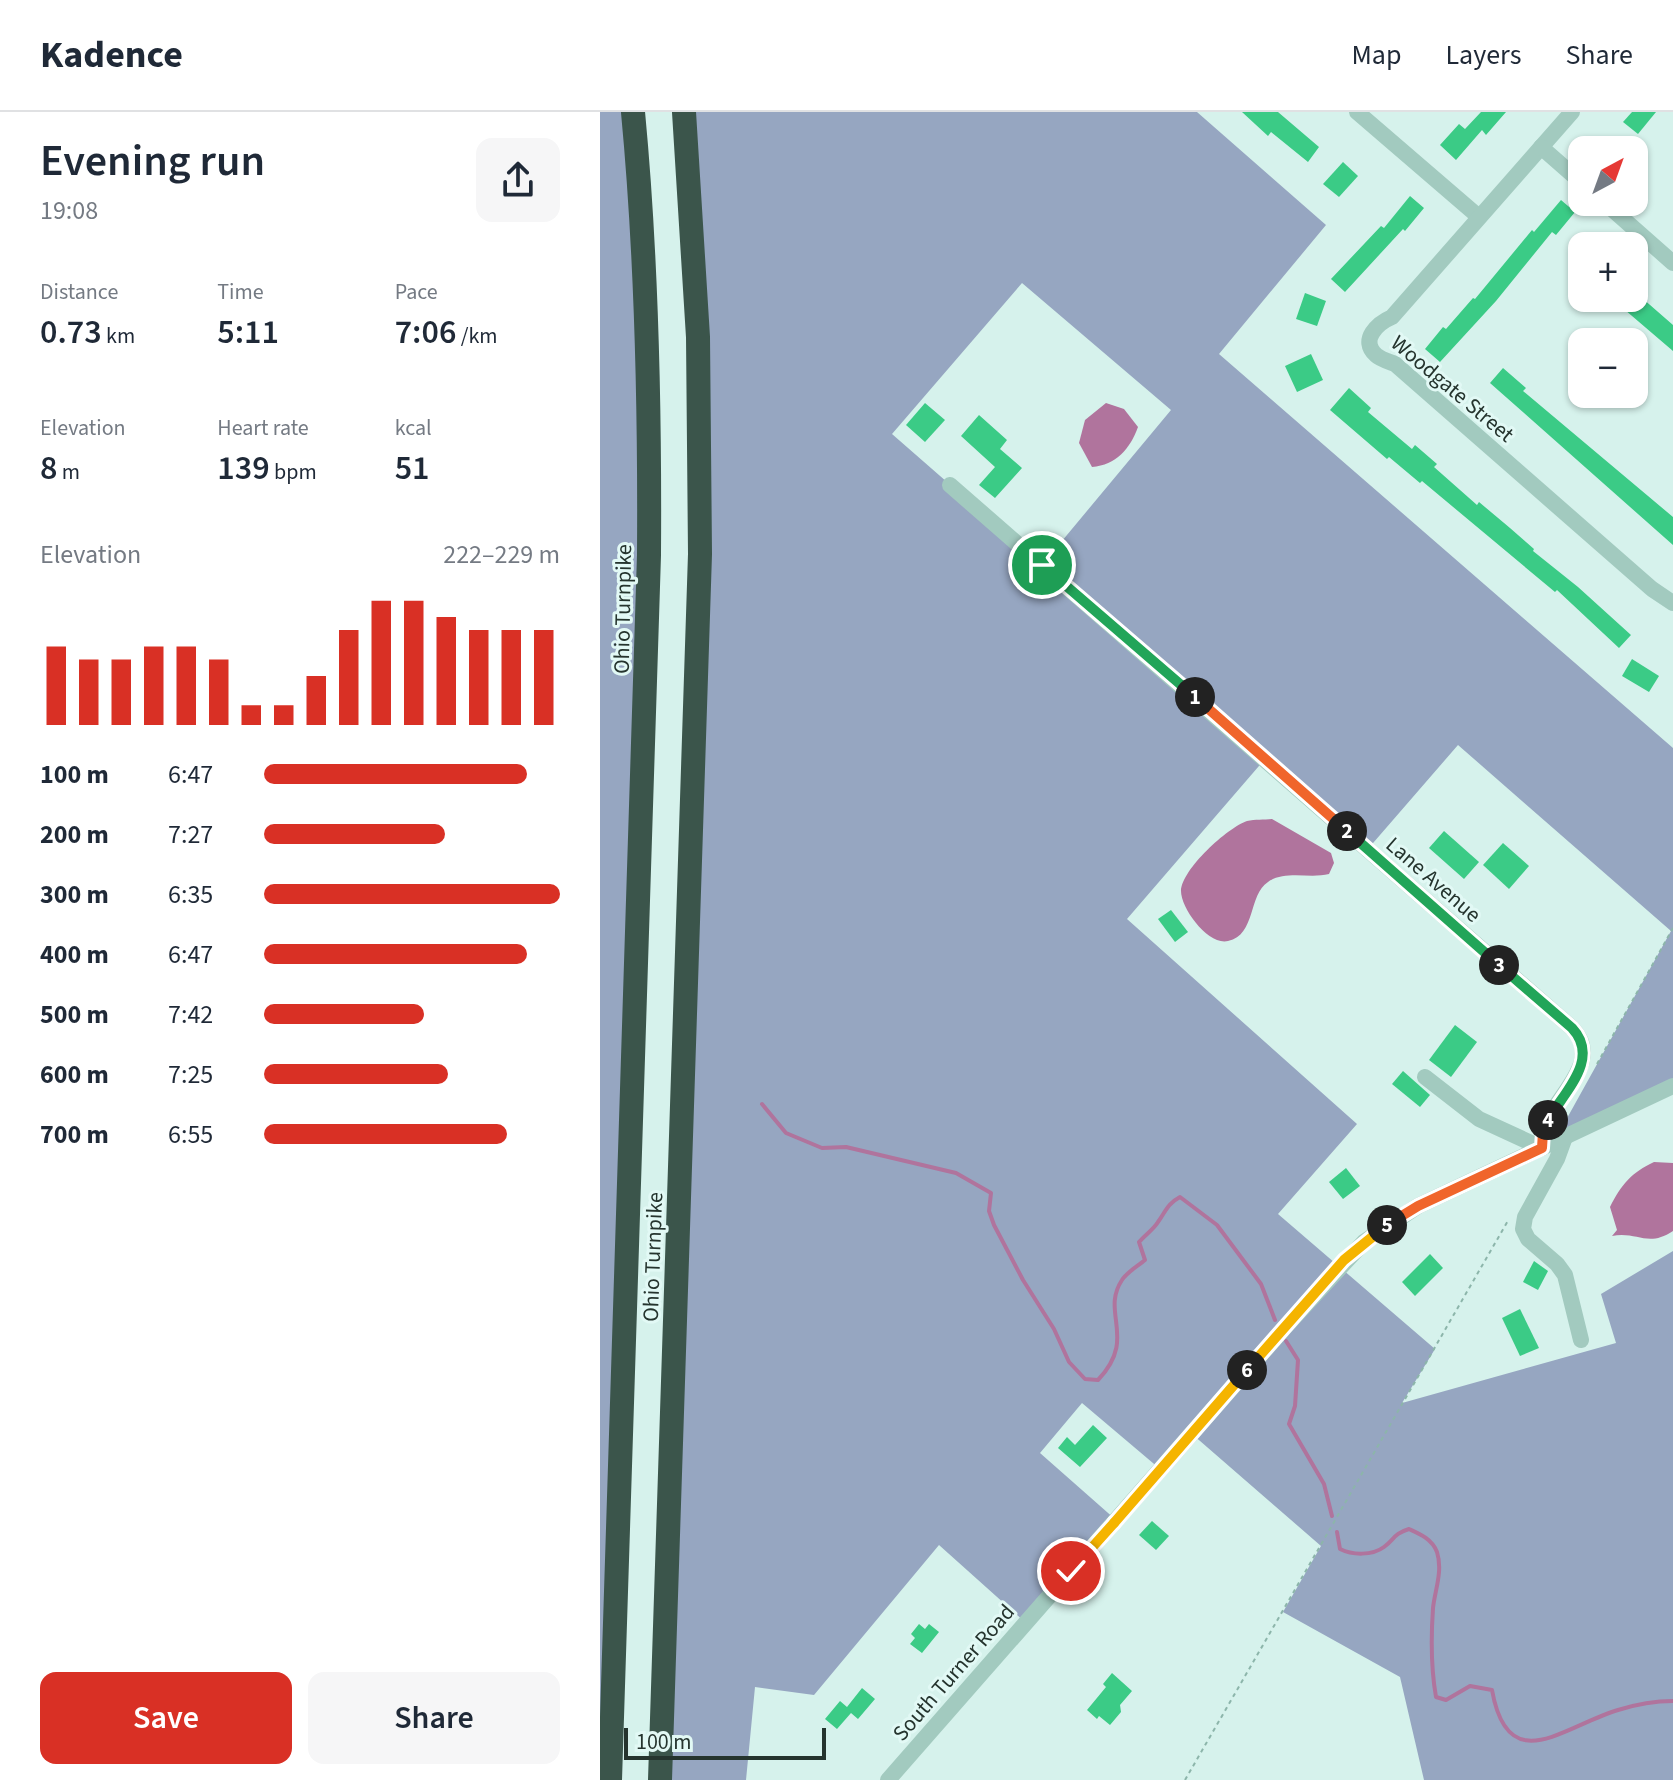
<!DOCTYPE html>
<meta charset="utf-8">
<style>
:root{--surface:#fff;--page:#f6f6f7;--text:#1f2937;--muted:#747a83;--line:#e0e1e3;--accent:#d93025}
body{margin:0;font-family:"Source Sans 3",sans-serif;background:var(--page);color:var(--text);height:100vh;display:flex;flex-direction:column;font-size:30px;white-space:nowrap}
*{box-sizing:border-box;margin:0}
p{font-size:26px;color:var(--muted)}
.icon{flex:none;width:44px;height:44px;fill:none;stroke:currentColor;stroke-width:2;stroke-linecap:round;stroke-linejoin:round}
.map{position:relative;flex:1;overflow:hidden}
.sheet{display:flex;flex-direction:column;background:var(--surface);width:600px}
.sheet>*{flex:none}
.needle{width:52px;rotate:41deg}
.fabs{position:absolute;left:968px;top:24px;display:grid;gap:16px}
.fabs a{display:grid;place-items:center;width:80px;height:80px;border-radius:16px;background:var(--surface);box-shadow:0 2px 6px #0004;font-size:40px}
.scale{position:absolute;left:24px;bottom:20px;width:202px;box-sizing:border-box;padding-left:8px;border:4px solid #25342e;border-top:0;font-size:22px;line-height:28px;white-space:nowrap;color:#25342e;-webkit-text-stroke:6px #e2f9f5;paint-order:stroke}
.pin{position:absolute;display:grid;place-items:center;width:68px;height:68px;color:#fff;margin:-34px;border:4px solid #fff;border-radius:50%;box-shadow:0 2px 8px #0007}
.km{position:absolute;width:40px;height:40px;margin:-20px;border-radius:50%;background:#222;color:#fff;font-size:22px;line-height:40px;text-align:center}
.round{display:grid;place-items:center;flex:none;width:84px;height:84px;border-radius:16px;background:var(--page)}
.headline{display:flex;align-items:center;justify-content:space-between;height:136px;padding:0 40px}
h1{font-size:44px;font-weight:600;line-height:60px}
.metrics{display:grid;grid-template-columns:repeat(3,1fr);gap:12px;height:136px;padding:8px 40px}
.metrics div{display:grid;align-content:center}
.metrics b{font-size:34px;font-weight:600}
.metrics small{font-size:22px;font-weight:400}
.metrics p{font-size:22px}
.chart{height:224px;padding:16px 40px}
.chart p{display:flex;justify-content:space-between}
.chart svg{width:100%;height:144px;margin-top:8px;stroke:var(--accent);stroke-width:6}
.primary-button{display:flex;gap:16px;margin-top:auto;padding:16px 40px}
.primary-button a{flex:1;height:92px;border-radius:16px;background:var(--accent);color:#fff;font-size:32px;font-weight:600;line-height:92px;text-align:center}
.primary-button a+a{background:var(--page);color:var(--text)}
ul{padding:0 40px;list-style:none;font-size:26px}
li{display:grid;grid-template-columns:128px 96px 1fr;align-items:center;height:60px}
li i{height:20px;border-radius:10px;background:var(--accent)}
header{display:flex;align-items:center;gap:48px;box-sizing:border-box;height:112px;padding:0 40px;background:var(--surface);border-bottom:2px solid var(--line)}
header strong{font-size:38px}
nav{display:flex;gap:44px;margin-inline-start:auto;font-size:28px}
main{display:flex;flex:1;min-height:0}
.map>svg:first-child{display:block}
.green{fill:#96a6c1;fill-rule:evenodd}
.water{fill:#b0749d}
.lines{fill:none;stroke-linecap:round;stroke-linejoin:round}
.stream{stroke:#b0749d;stroke-width:4}
.building{fill:#3bcb86}
.path{stroke:#8cb5aa;stroke-width:2;stroke-dasharray:4 4;stroke-linecap:butt}
.minor{stroke:#a2cabf;stroke-width:16}
.highway{stroke:#3b554b;stroke-width:24}
.split-1-casing{stroke:#fff;stroke-width:16}
.split-2-casing{stroke:#fff;stroke-width:16}
.split-3-casing{stroke:#fff;stroke-width:16}
.split-4-casing{stroke:#fff;stroke-width:16}
.split-5-casing{stroke:#fff;stroke-width:16}
.split-6-casing{stroke:#fff;stroke-width:16}
.split-7-casing{stroke:#fff;stroke-width:16}
.split-8-casing{stroke:#fff;stroke-width:16}
.split-1{stroke:#22a559;stroke-width:10}
.split-2{stroke:#f0652b;stroke-width:10}
.split-3{stroke:#22a559;stroke-width:10}
.split-4{stroke:#22a559;stroke-width:10}
.split-5{stroke:#f0652b;stroke-width:10}
.split-6{stroke:#f5b400;stroke-width:10}
.split-7{stroke:#f5b400;stroke-width:10}
.split-8{stroke:#f5b400;stroke-width:10}
.labels{text-anchor:middle;stroke-width:6;stroke-linejoin:round;paint-order:stroke}
.street-label{font-size:22px;fill:#25342e;stroke:#e2f9f5}
</style>
<header>
<strong>Kadence</strong>
<nav><a>Map</a><a>Layers</a><a>Share</a></nav>
</header>
<main>
<section class="sheet">
<div class="headline"><div><h1>Evening run</h1><p>19:08</p></div><a class="round"><svg class="icon" aria-label="share" viewBox="0 0 24 24"><path d="M12 15V3M7 8l5-5 5 5M5 13v7h14v-7"/></svg></a></div>
<div class="metrics">
<div><p>Distance</p><b>0.73<small> km</small></b></div>
<div><p>Time</p><b>5:11</b></div>
<div><p>Pace</p><b>7:06<small> /km</small></b></div>
</div>
<div class="metrics">
<div><p>Elevation</p><b>8<small> m</small></b></div>
<div><p>Heart rate</p><b>139<small> bpm</small></b></div>
<div><p>kcal</p><b>51</b></div>
</div>
<div class="chart"><p><span>Elevation</span>222–229 m</p>
<svg viewBox="0 0 160 44" preserveAspectRatio="none"><path d="M5 44V20M15 44V24M25 44V24M35 44V20M45 44V20M55 44V24M65 44V38M75 44V38M85 44V29M95 44V15M105 44V6M115 44V6M125 44V11M135 44V15M145 44V15M155 44V15"/></svg>
</div>
<ul>
<li><b>100 m</b>6:47<i style="width:89%"></i></li>
<li><b>200 m</b>7:27<i style="width:61%"></i></li>
<li><b>300 m</b>6:35<i style="width:100%"></i></li>
<li><b>400 m</b>6:47<i style="width:89%"></i></li>
<li><b>500 m</b>7:42<i style="width:54%"></i></li>
<li><b>600 m</b>7:25<i style="width:62%"></i></li>
<li><b>700 m</b>6:55<i style="width:82%"></i></li>
</ul>
<div class="primary-button"><a>Save</a><a>Share</a></div>
</section>
<div class="map">
<svg width="1073" height="1668" viewBox="0 0 1073 1668">
<rect width="100%" height="100%" fill="#d6f2ec"/>
<g class="green">
<polygon points="0,0 33,0 50,310 0,1668"/>
<path d="M 84,0 L 597,0 L 726,113 L 619,242 L 1073,636 L 1073,974 L 942,1036 L 961,1017 L 1071,819 L 858,633 L 767,738 L 665,647 L 527,807 L 757,1012 L 678,1102 L 835,1237 L 802,1291 L 1016,1231 L 1001,1182 L 1073,1139 L 1073,1668 L 824,1668 L 800,1565 L 683,1500 L 721,1434 L 592,1322 L 560,1357 L 482,1291 L 440,1341 L 516,1408 L 426,1511 L 339,1433 L 214,1583 L 155,1575 L 146,1668 L 60,1668 L 93,677 ZM 422,171 L 571,298 L 442,453 L 292,322 Z"/>
</g>
<g class="water">
<path d="M 506,291 L 524,297 L 538,315 C 530,337 516,353 492,355 L 479,331 L 485,308 Z"/>
<path d="M 672,707 L 731,741 L 734,751 L 729,762 C 710,767 685,758 668,770 C 648,783 656,823 628,829 C 609,834 581,797 581,779 C 582,757 627,716 647,709 C 655,707 664,708 672,707 Z"/>
<path d="M 1054,1050 L 1073,1051 L 1073,1119 C 1048,1136 1037,1119 1012,1124 L 1017,1118 L 1010,1095 C 1021,1073 1032,1060 1054,1050 Z"/>
</g>
<g class="lines">
<g class="stream">
<path d="M 162,992 L 186,1021 L 222,1036 L 246,1035 L 356,1061 L 391,1081 L 389,1099 L 394,1113 L 423,1168 L 454,1217 L 469,1250 L 485,1267 L 498,1268 C 538,1226 500,1201 522,1168 C 527,1160 538,1154 545,1148 L 539,1130 C 545,1123 554,1117 558,1110 C 566,1099 567,1092 580,1085 L 617,1113 L 661,1172 L 675,1208"/>
<polyline points="686,1229 698,1248 695,1294 689,1312 724,1372 732,1404"/>
<path d="M 737,1420 L 740,1437 C 752,1443 772,1444 784,1435 C 795,1427 793,1422 809,1417 C 820,1422 832,1427 837,1440 C 843,1459 835,1478 833,1496 C 831,1525 831,1557 836,1585 L 846,1588 L 870,1574 L 892,1578 C 908,1668 964,1614 1018,1598 C 1034,1593 1055,1589 1073,1589"/>
</g>
</g>
<g class="building">
<polygon points="642,0 678,0 719,35 708,50 671,20 668,24"/>
<polygon points="881,0 906,0 886,23 882,18 856,48 840,33 859,12 865,17"/>
<polygon points="1032,0 1056,0 1038,22 1023,10"/>
<polygon points="743,50 758,64 739,85 723,72"/>
<polygon points="810,84 824,96 805,119 803,117 745,180 731,167 781,114 784,116"/>
<polygon points="961,88 975,100 956,123 952,120 896,189 840,250 825,237 843,215 846,217 873,186 875,187 932,118 934,120"/>
<polygon points="1034,179 1073,213 1073,239 1011,186 1034,186"/>
<polygon points="705,181 726,189 717,214 696,207"/>
<polygon points="711,242 723,268 697,280 685,254"/>
<polygon points="903,256 926,276 923,279 1073,405 1073,433 890,271"/>
<polygon points="749,276 771,296 768,300 812,337 815,333 837,352 834,355 877,393 879,390 910,416 934,437 933,439 978,475 1031,523 1019,536 957,478 955,480 822,369 820,371 789,345 787,347 730,298"/>
<polygon points="325,291 345,308 325,330 306,313"/>
<polygon points="379,303 407,328 400,337 422,356 395,386 379,373 395,355 361,324"/>
<polygon points="1032,547 1059,564 1049,580 1022,564"/>
<polygon points="844,719 879,750 864,767 829,736"/>
<polygon points="903,731 929,754 909,777 883,753"/>
<polygon points="571,798 588,820 575,830 558,807"/>
<polygon points="855,913 877,930 851,965 829,948"/>
<polygon points="803,959 830,983 820,995 792,972"/>
<polygon points="746,1056 760,1074 743,1087 729,1070"/>
<polygon points="830,1142 843,1156 815,1184 802,1170"/>
<polygon points="934,1149 948,1159 938,1178 923,1170"/>
<polygon points="920,1197 939,1236 920,1244 902,1206"/>
<polygon points="493,1313 507,1326 480,1355 458,1336 467,1325 475,1333"/>
<polygon points="552,1409 569,1424 556,1438 539,1423"/>
<polygon points="319,1512 325,1517 329,1512 339,1520 322,1541 310,1532 315,1526 311,1522"/>
<polygon points="512,1561 532,1579 520,1593 521,1600 510,1613 499,1604 497,1607 487,1598 506,1575 503,1572"/>
<polygon points="262,1576 275,1587 258,1607 251,1601 237,1617 225,1607 240,1589 247,1595"/>
</g>
<g class="lines">
<g class="path">
<polyline points="997,952 1073,816"/>
<polyline points="585,1668 909,1107"/>
</g>
<g class="minor">
<polyline points="757,0 879,105"/>
<path d="M 972,0 L 792,205 C 778,211 759,228 776,243 C 780,247 790,250 795,252 L 1052,477 L 1073,491"/>
<polyline points="941,35 982,71"/>
<polyline points="1004,90 1073,151"/>
<path d="M 350,373 L 972,916 C 1005,950 954,984 944,1017 C 942,1023 943,1030 942,1036 L 879,1007 L 825,965"/>
<polyline points="965,1025 957,1047 925,1105 923,1117 928,1127 957,1152 965,1163 981,1228"/>
<polyline points="288,1668 686,1214 764,1130 818,1094 1073,974"/>
</g>
<g class="highway">
<path d="M 10,1668 L 49,443 C 50,295 47,147 33,0"/>
<polyline points="60,1668 100,442 98,225 84,0"/>
</g>
</g>
<g class="lines">
<g class="split-1-casing">
<polyline id="split-1" points="442,453 595,585"/>
</g>
<g class="split-2-casing">
<polyline id="split-2" points="595,585 747,719"/>
</g>
<g class="split-3-casing">
<polyline id="split-3" points="747,719 899,853"/>
</g>
<g class="split-4-casing">
<path id="split-4" d="M 899,853 L 972,916 C 1001,947 964,980 948,1008"/>
</g>
<g class="split-5-casing">
<polyline id="split-5" points="787,1113 818,1094 942,1036 943,1020 948,1008"/>
</g>
<g class="split-6-casing">
<polyline id="split-6" points="647,1258 744,1148 787,1113"/>
</g>
<g class="split-7-casing">
<polyline id="split-7" points="514,1411 647,1258"/>
</g>
<g class="split-8-casing">
<polyline id="split-8" points="471,1459 514,1411"/>
</g>
<use href="#split-1" class="split-1"/>
<use href="#split-2" class="split-2"/>
<use href="#split-3" class="split-3"/>
<use href="#split-4" class="split-4"/>
<use href="#split-5" class="split-5"/>
<use href="#split-6" class="split-6"/>
<use href="#split-7" class="split-7"/>
<use href="#split-8" class="split-8"/>
</g>
<g class="labels">
<g class="street-label">
<text transform="translate(853 276) rotate(40)" y="8">Woodgate Street</text>
<text transform="translate(22 497) rotate(-89)" y="8">Ohio Turnpike</text>
<text transform="translate(834 767) rotate(41)" y="8">Lane Avenue</text>
<text transform="translate(52 1145) rotate(-88)" y="8">Ohio Turnpike</text>
<text transform="translate(353 1560) rotate(-49)" y="8">South Turner Road</text>
</g>
</g>
</svg>
<div class="fabs">
<a><svg class="needle" viewBox="-14 -14 28 28"><path d="M0-13l5 13h-10z" fill="#e53935"/><path d="M0 13l5-13h-10z" fill="#747a83"/></svg></a>
<a>+</a>
<a>−</a>
</div>
<div class="scale">100 m</div>
<div class="pin" style="left:442px;top:453px;background:#1e9e55"><svg class="icon" aria-label="arrive" viewBox="0 0 24 24"><path d="M6 21V4h12l-3 4 3 4H6"/></svg></div>
<div class="pin" style="left:471px;top:1459px;background:#d93025"><svg class="icon" aria-label="check" viewBox="0 0 24 24"><path d="M5 12l5 5 9-10"/></svg></div>
<b class="km" style="left:595px;top:585px">1</b>
<b class="km" style="left:747px;top:719px">2</b>
<b class="km" style="left:899px;top:853px">3</b>
<b class="km" style="left:948px;top:1008px">4</b>
<b class="km" style="left:787px;top:1113px">5</b>
<b class="km" style="left:647px;top:1258px">6</b>
</div>
</main>
